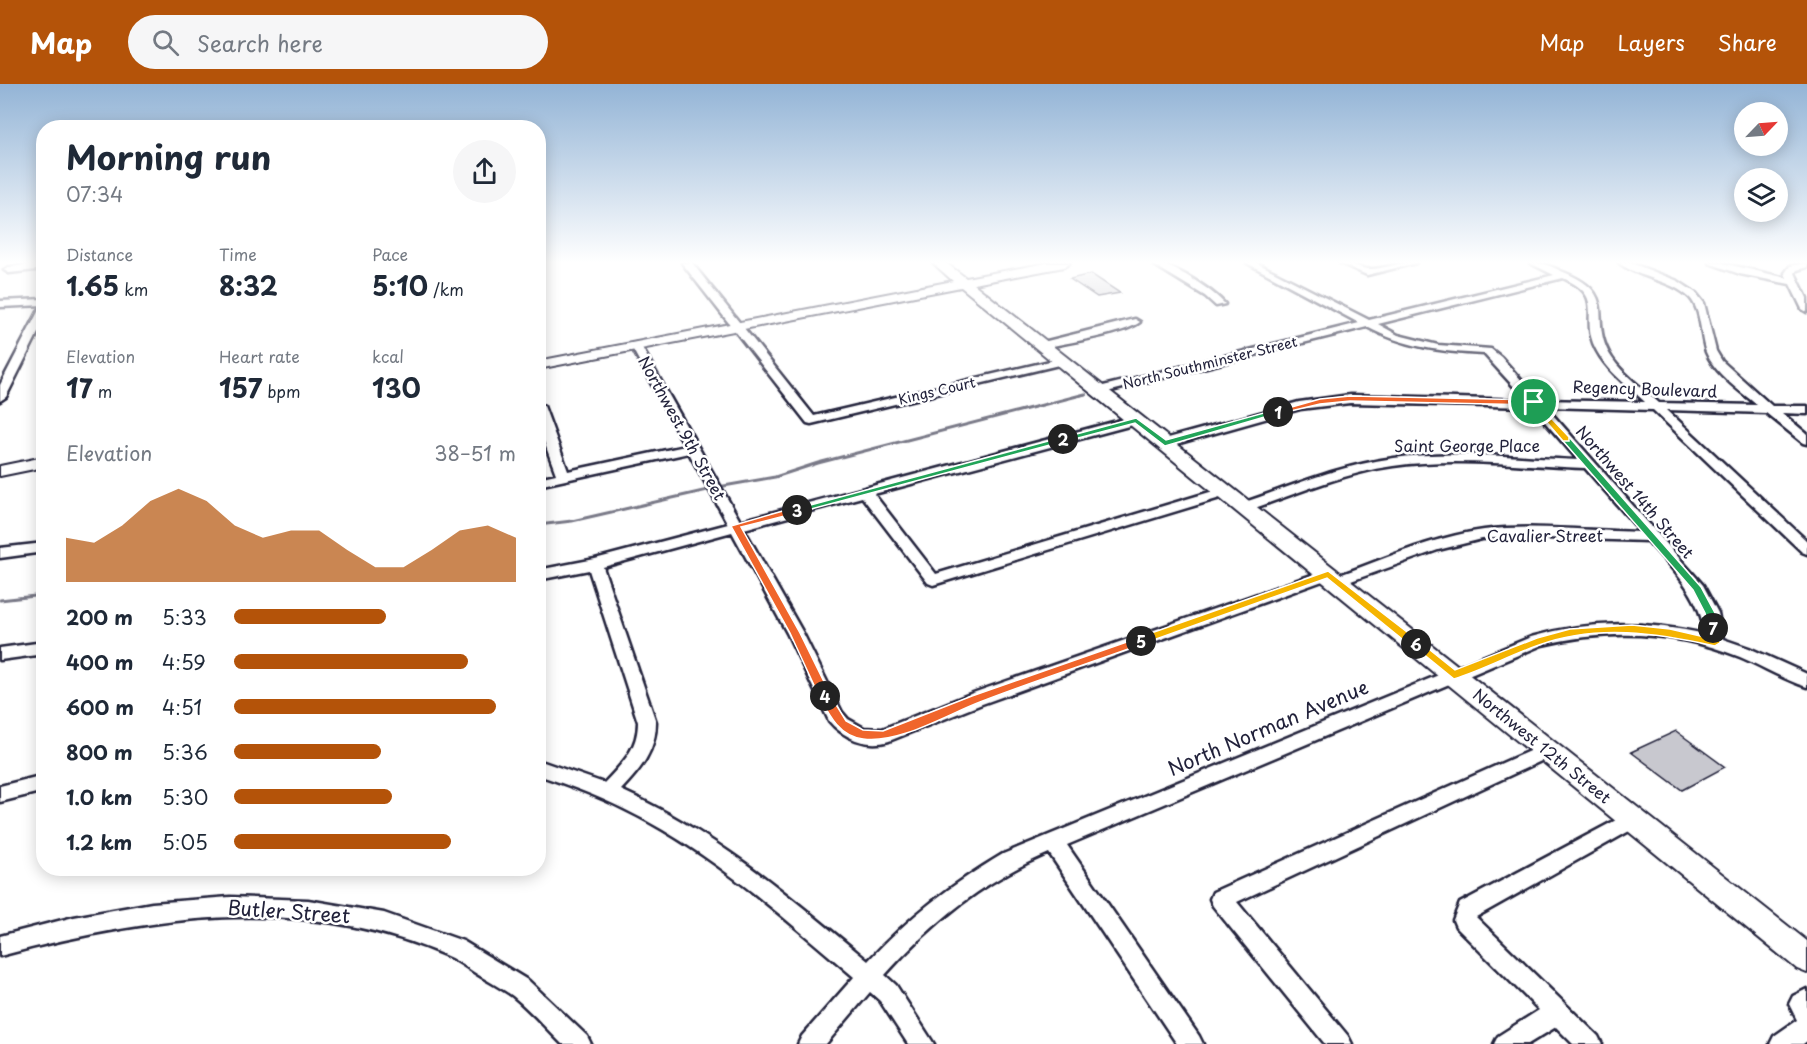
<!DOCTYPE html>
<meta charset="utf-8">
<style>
:root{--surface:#fff;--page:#f6f6f7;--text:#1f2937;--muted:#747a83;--accent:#b45309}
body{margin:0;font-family:"Playpen Sans",sans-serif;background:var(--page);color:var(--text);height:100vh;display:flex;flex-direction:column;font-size:22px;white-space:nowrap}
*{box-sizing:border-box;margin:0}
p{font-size:20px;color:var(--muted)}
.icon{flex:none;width:33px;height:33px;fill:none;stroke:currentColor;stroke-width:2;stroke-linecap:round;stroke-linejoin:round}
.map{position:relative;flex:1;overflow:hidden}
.sheet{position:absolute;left:36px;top:36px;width:510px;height:756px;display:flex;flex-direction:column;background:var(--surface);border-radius:24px;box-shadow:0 3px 15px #0003}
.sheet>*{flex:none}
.needle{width:39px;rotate:65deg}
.controls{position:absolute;left:1734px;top:18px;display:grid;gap:12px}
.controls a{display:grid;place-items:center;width:54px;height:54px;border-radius:50%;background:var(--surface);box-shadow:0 3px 15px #0003;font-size:30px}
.pin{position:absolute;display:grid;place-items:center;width:51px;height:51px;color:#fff;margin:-26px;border:3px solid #fff;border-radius:50%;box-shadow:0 2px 6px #0007}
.km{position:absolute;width:30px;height:30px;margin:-15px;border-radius:50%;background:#222;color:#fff;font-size:16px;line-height:30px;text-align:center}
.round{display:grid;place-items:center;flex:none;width:63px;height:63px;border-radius:32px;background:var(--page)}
.overview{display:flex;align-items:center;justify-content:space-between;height:102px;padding:0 30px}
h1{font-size:33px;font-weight:700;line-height:45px}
.figures{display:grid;grid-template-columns:repeat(3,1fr);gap:9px;height:102px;padding:6px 30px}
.figures div{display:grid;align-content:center}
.figures b{font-size:26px;font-weight:700}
.figures small{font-size:16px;font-weight:400}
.figures p{font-size:16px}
.chart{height:168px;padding:12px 30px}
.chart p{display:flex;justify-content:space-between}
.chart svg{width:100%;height:108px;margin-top:6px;fill:var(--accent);opacity:.7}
ul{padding:0 30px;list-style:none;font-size:20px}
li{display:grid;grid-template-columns:96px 72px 1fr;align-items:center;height:45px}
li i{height:15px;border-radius:8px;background:var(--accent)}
header{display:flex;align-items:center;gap:36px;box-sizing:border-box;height:84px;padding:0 30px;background:var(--accent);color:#fff}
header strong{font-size:28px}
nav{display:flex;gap:33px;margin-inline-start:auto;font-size:21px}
.search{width:420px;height:54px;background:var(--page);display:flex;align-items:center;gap:15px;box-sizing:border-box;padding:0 21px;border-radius:33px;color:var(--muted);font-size:22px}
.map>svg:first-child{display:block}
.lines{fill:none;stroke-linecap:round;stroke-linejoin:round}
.stream-far1{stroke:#7a7a88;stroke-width:2}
.stream{stroke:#7a7a88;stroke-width:3}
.building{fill:#c8c8cf;stroke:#22223b;stroke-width:1.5}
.minor-casing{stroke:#22223b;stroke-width:5}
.major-casing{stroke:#22223b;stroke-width:4}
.minor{fill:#fff;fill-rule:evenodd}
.major{fill:#fff;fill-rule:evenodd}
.split-1{fill:#f0652b;stroke:#fff;stroke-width:1.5}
.split-2{fill:#22a559;stroke:#fff;stroke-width:1.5}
.split-3{fill:#22a559;stroke:#fff;stroke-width:1.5}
.split-4{fill:#f0652b;stroke:#fff;stroke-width:1.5}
.split-5{fill:#f0652b;stroke:#fff;stroke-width:1.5}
.split-6{fill:#f5b400;stroke:#fff;stroke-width:1.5}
.split-7{fill:#f5b400;stroke:#fff;stroke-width:1.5}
.split-8{fill:#22a559;stroke:#fff;stroke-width:1.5}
.split-9{fill:#f5b400;stroke:#fff;stroke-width:1.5}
.labels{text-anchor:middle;stroke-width:5;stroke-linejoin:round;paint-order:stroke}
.far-street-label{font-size:14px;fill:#22223b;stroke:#fff}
.street-label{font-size:16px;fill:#22223b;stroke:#fff}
.near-street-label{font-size:20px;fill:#22223b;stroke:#fff}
</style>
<header>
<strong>Map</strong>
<div class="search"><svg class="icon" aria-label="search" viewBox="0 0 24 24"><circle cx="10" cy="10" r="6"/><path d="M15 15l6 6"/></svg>Search here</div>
<nav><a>Map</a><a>Layers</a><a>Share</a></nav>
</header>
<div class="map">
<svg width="1807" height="960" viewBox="0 0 1807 960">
<rect width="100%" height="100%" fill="#fff"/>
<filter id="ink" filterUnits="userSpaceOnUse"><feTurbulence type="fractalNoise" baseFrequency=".0167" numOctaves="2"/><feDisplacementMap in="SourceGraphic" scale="12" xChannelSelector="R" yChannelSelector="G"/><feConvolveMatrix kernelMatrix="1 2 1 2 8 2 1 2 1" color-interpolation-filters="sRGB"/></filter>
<g filter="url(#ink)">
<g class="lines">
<polyline class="stream-far1" points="1079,312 1086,310"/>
<g class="stream">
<polyline points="718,403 775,393 818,379 1085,310"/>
<polyline points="538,441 572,437 712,405"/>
<polyline points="0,516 44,511"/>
</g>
</g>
<g class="building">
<polygon points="1091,190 1120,209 1097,213 1070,195"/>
<polygon points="1676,647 1725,683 1682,706 1631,668"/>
</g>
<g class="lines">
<g class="minor-casing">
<g id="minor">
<polygon points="44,179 44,185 9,189 4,186 9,183"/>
<polygon points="682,179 692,179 814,332 1063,274 1069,277 1063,280 811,340 807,339"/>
<path d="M 1151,179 C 1169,177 1213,206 1225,220 L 1216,222 L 1205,212 Z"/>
<path d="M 1247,179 L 1257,179 L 1369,236 L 1554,191 L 1530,179 C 1542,178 1550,182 1561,187 C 1623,211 1586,234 1612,274 C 1623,291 1644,305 1659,319 L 1757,321 C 1739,306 1715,290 1706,268 C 1700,252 1702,227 1690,214 C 1670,195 1640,195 1619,179 L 1631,179 L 1678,197 L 1696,209 L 1704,219 L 1716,267 L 1722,277 L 1772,322 L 1807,322 L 1807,330 L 1782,329 L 1807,350 L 1807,360 L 1803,359 L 1766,329 L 1667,326 L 1807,457 L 1807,470 L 1802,468 L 1653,326 L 1546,323 L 1703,501 L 1718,529 L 1723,555 L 1749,564 L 1807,590 L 1807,603 C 1784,596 1762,582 1740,573 C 1676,547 1608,545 1542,561 L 1067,761 L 1199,952 L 1203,960 L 1177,960 L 1049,769 C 984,796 932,839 885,891 L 896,901 L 934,960 L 908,960 L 880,917 L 870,908 L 826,960 L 798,960 L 802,952 L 854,893 C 782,832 709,766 624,725 C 596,711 568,701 538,691 L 538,676 L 604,699 C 622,680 638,665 638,638 L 589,486 L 538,496 L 538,486 L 595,475 L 728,440 L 689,369 L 538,402 L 538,394 L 556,390 L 538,341 L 538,319 L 544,322 L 568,387 L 685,362 L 631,262 L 636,259 L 640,260 L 740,437 L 1132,333 L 1140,333 L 1142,336 L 1140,339 L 874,410 L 936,490 L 1220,405 L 1230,405 L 1232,408 L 1230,411 L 933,501 L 928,499 L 862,413 L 744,445 L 803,549 L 842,628 L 848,635 L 864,644 L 882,645 L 970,610 L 1323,487 L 1333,487 L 1336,490 L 1334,493 C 1382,476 1432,453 1484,446 C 1535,440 1589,447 1641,448 L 1585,384 C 1521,382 1456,373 1393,382 C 1343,389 1296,410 1249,426 L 1239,426 L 1237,423 L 1239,420 C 1290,403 1340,381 1394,374 C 1455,366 1517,374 1578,376 L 1532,323 L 1350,319 L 1300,325 L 1169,362 L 1161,362 L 1159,359 L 1161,356 L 1299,318 L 1350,311 L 1526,316 L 1484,270 C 1442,268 1404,263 1367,243 L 1099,310 L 1095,308 L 1095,304 L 1359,239 ZM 1563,194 C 1605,213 1582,229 1593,259 C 1603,284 1627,301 1645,318 L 1539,316 L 1501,273 L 1491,265 L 1438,261 L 1398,251 L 1378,240 ZM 732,448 L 787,549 L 829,637 C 843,654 867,664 889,657 L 982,620 L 1331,494 L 1329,497 L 1332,500 L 1337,502 L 1438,466 L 1482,455 L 1509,453 L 1648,457 C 1675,488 1699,509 1705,550 C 1646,537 1590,536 1531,553 L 1003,770 C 951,801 910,832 868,877 C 791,813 713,747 621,706 C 640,686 656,667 656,638 L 603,483 Z"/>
<path d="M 1340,179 C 1351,178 1358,184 1368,185 C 1383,186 1399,177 1416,179 L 1367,191 Z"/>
<polygon points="1709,179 1722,179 1787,194 1785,189 1790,182 1807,179 1807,183 1797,186 1795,189 1807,214 1807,228 1802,225 1790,200 1740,190"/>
<polygon points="44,215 44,221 0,223 0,217"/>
<polygon points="44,223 44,237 6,313 0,317 0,301 39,226"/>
<path d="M 1135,235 L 1140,238 C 1125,250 1065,259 1043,264 L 1038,261 L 1039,259 Z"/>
<polygon points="44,459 44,468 0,474 0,464"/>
<polygon points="44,558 44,570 0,576 0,564"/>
<polygon points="1547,659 1554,661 1556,666 1554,671 1237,818 1348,952 1352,960 1325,960 1213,822 1210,815 1213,808"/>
<polygon points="44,691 44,707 0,718 0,702"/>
<polygon points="1633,727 1640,729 1643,735 1640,741 1476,833 1598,952 1602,960 1573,960 1556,943 1528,960 1494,960 1498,952 1539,926 1456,843 1453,836 1460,819"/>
<path d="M 230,813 L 308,816 L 384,829 L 463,857 L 529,897 L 587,952 L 591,960 L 562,960 C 546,944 530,926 513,912 C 503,905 492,899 482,893 C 470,886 459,877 447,872 C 302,808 147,833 0,872 L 0,852 L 74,833 L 152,819 Z"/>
<polygon points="1807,905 1807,957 1803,960 1770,960 1774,952 1797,936 1789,920 1793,912"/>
</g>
</g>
<g class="major-casing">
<g id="major">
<polygon points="933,179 946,179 966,194 1047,179 1070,179 1064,183 974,200 1807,857 1807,889 1797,885 961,203 538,285 538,277 953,197"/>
<polygon points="44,373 44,383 0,392 0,382"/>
</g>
</g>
<use href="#minor" class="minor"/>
<use href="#major" class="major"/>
</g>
</g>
<linearGradient id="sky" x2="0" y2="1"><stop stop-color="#93b4d6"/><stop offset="0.57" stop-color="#fff"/><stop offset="1" stop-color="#fff" stop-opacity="0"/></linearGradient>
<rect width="1807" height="313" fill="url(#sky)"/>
<polygon class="split-1" points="1350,312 1534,316 1538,318 1534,321 1350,317 1320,320 1278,330 1274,328 1320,315"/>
<polygon class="split-2" points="1275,326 1282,328 1165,362 1135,339 1063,358 1058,355 1136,334 1166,356"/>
<polygon class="split-3" points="1063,353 1067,355 1065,357 800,428 792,426"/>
<polygon class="split-4" points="797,423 801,426 800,428 741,443 800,549 831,612 825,616 819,612 790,549 731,442"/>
<path class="split-5" d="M 1141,553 L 1145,554 L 1145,559 C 1090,579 1034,597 980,618 C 946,631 899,660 863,655 C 839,652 829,631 819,612 L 821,609 L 829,609 L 846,637 L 863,646 L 883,647 L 972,612 Z"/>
<polygon class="split-6" points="1328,487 1420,558 1420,563 1412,563 1327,494 1145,559 1137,559 1135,557 1137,554"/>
<path class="split-7" d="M 1632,541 L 1670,545 L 1709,554 L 1707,544 L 1713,541 L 1718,544 L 1720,559 L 1715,562 C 1657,549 1596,540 1539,561 C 1510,571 1483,586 1454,595 L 1411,560 L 1416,557 L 1420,558 L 1455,586 L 1537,554 L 1570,545 Z"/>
<polygon class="split-8" points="1563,353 1569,353 1701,503 1715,529 1716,547 1709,547 1705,529 1693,506 1563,357"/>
<polygon class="split-9" points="1534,316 1569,353 1569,357 1563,357 1531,320 1531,317"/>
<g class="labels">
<g class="far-street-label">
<text transform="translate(1210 279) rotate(-14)" y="5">North Southminster Street</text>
<text transform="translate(937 307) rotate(-13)" y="5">Kings Court</text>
</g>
<g class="street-label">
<text transform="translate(1645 305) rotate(2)" y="6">Regency Boulevard</text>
<text transform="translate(682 344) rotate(61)" y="6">Northwest 9th Street</text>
<text x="1467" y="368">Saint George Place</text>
<text transform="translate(1635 408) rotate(49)" y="6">Northwest 14th Street</text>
<text x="1545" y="458">Cavalier Street</text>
<text transform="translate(1542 662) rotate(39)" y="6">Northwest 12th Street</text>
</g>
<g class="near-street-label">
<text transform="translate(1268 644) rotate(-23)" y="7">North Norman Avenue</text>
<text transform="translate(289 828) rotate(4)" y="7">Butler Street</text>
</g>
</g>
</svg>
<div class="controls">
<a><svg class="needle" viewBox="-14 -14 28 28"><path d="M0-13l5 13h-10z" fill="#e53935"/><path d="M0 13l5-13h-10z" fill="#747a83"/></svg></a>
<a><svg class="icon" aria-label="layers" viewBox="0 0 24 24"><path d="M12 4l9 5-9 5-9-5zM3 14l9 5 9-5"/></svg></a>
</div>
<div class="pin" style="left:1534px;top:318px;background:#1e9e55"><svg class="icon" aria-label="arrive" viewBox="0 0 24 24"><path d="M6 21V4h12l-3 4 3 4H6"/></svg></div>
<b class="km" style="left:1278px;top:328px">1</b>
<b class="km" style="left:1063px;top:355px">2</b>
<b class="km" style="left:797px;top:426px">3</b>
<b class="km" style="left:825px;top:612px">4</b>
<b class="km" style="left:1141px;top:557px">5</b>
<b class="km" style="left:1416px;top:560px">6</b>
<b class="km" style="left:1713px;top:544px">7</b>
<section class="sheet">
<div class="overview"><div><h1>Morning run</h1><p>07:34</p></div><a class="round"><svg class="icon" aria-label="share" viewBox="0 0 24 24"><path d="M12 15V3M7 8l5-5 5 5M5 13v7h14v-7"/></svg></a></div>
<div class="figures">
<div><p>Distance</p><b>1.65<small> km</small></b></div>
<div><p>Time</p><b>8:32</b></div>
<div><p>Pace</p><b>5:10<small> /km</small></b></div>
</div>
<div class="figures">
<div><p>Elevation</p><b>17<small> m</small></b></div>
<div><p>Heart rate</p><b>157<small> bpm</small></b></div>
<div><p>kcal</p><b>130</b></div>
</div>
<div class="chart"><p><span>Elevation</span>38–51 m</p>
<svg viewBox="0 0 160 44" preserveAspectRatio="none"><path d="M0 44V26L10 28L20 21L30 11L40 6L50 11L60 21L70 26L80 23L90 23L100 31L110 38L120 38L130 31L140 23L150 21L160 26V44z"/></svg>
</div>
<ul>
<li><b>200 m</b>5:33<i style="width:54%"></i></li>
<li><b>400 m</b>4:59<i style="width:83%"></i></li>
<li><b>600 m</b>4:51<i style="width:93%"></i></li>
<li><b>800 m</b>5:36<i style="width:52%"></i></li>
<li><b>1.0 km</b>5:30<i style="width:56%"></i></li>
<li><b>1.2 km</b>5:05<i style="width:77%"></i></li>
</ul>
</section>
</div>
